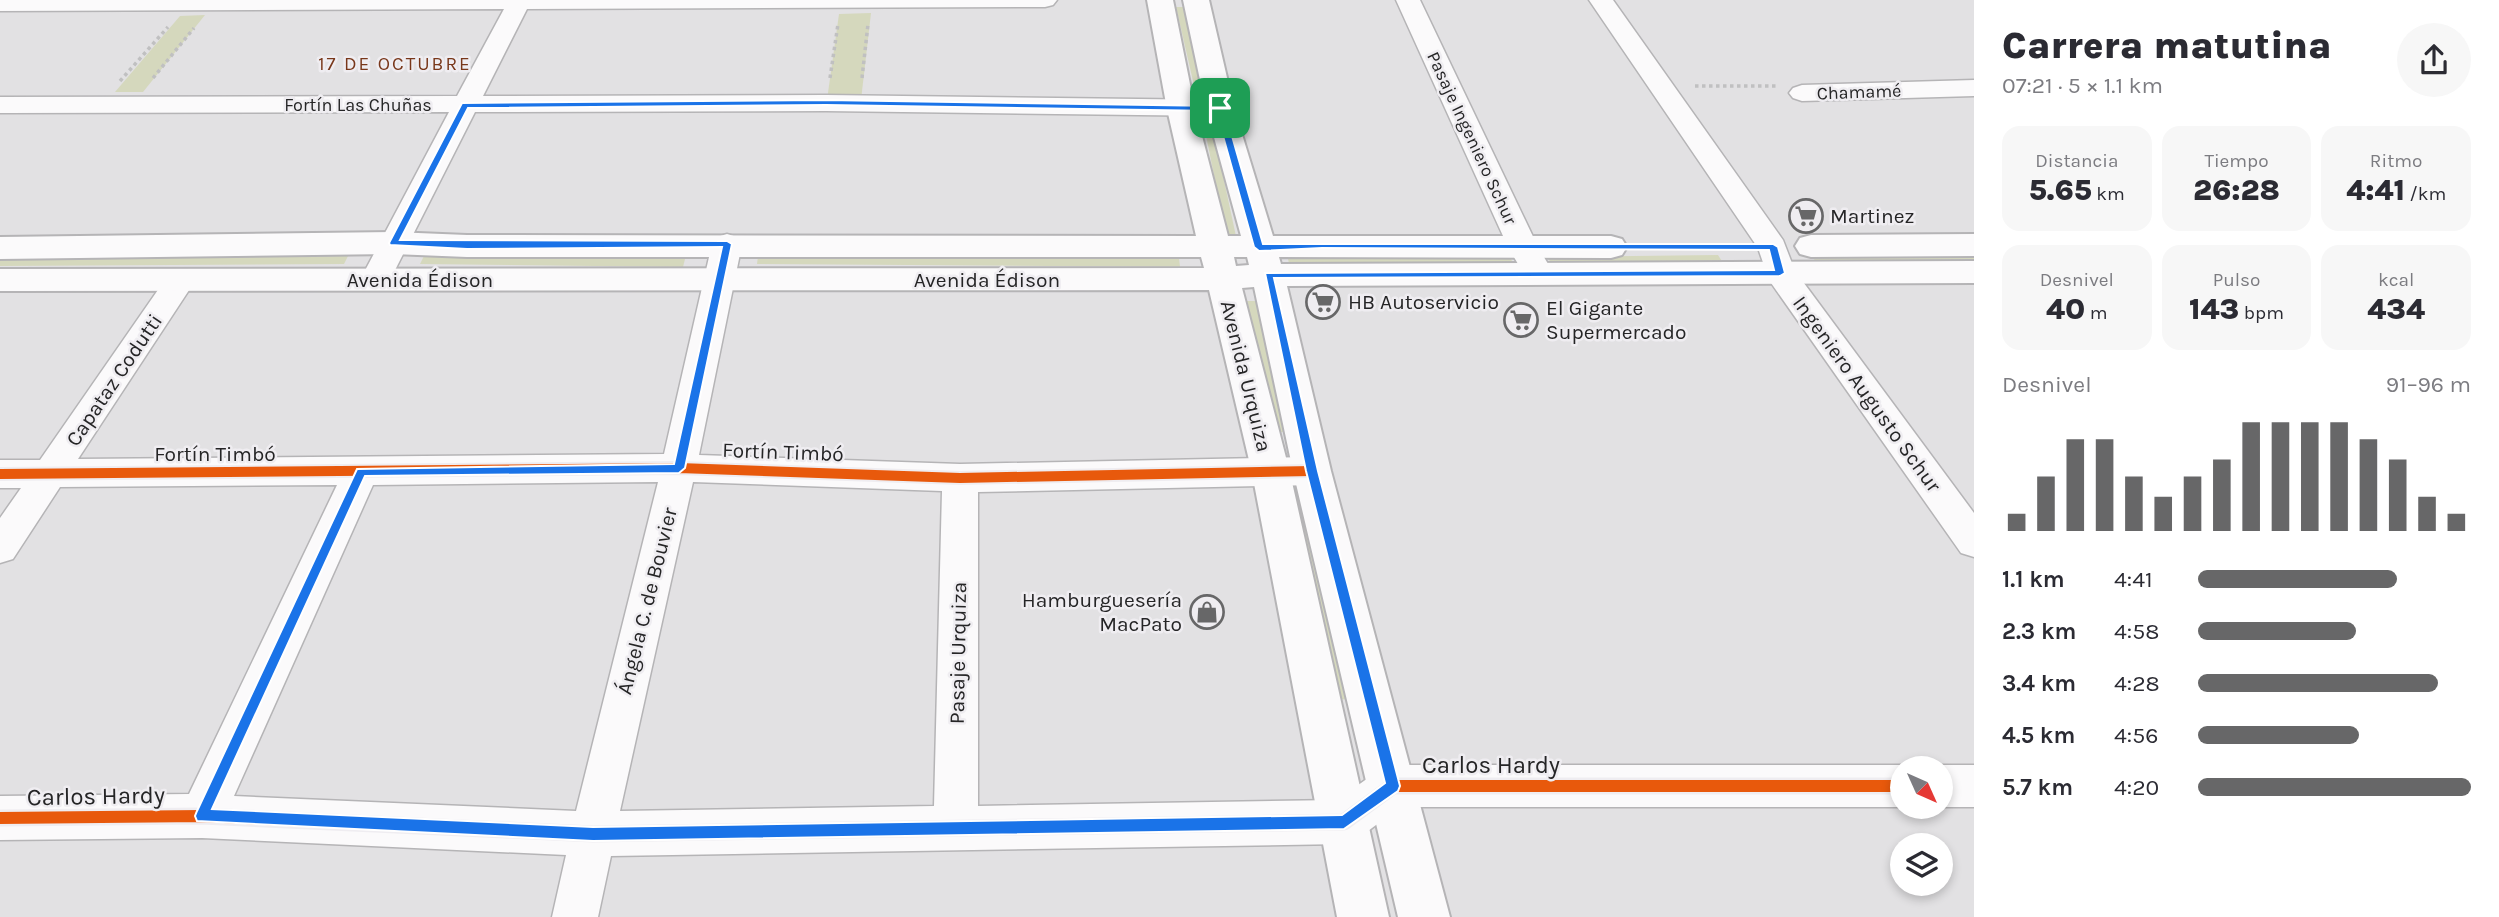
<!DOCTYPE html>
<html lang="es">
<meta charset="utf-8">
<style>
:root{--surface:#fff;--page:#f7f7f7;--text:#2b2b33;--muted:#7c7c81;--accent:#676768}
body{margin:0;font-family:Karla,sans-serif;background:var(--page);color:var(--text);height:100vh;display:flex;flex-direction:column;font-size:26px;white-space:nowrap}
*{box-sizing:border-box;margin:0}
p{font-size:23px;color:var(--muted)}
.icon{flex:none;width:38px;height:38px;fill:none;stroke:currentColor;stroke-width:2;stroke-linecap:round;stroke-linejoin:round}
.map{position:relative;flex:1;overflow:hidden}
.sheet{display:flex;flex-direction:column;background:var(--surface);width:525px}
.sheet>*{flex:none}
.needle{width:46px;rotate:135deg}
.buttons{position:absolute;left:1890px;top:756px;display:grid;gap:14px}
.buttons a{display:grid;place-items:center;width:63px;height:63px;border-radius:50%;background:var(--surface);box-shadow:0 4px 10px #0003;font-size:35px}
.pin{position:absolute;display:grid;place-items:center;width:60px;height:60px;color:#fff;margin:-30px;border-radius:14px;box-shadow:0 4px 10px #0006}
.round{display:grid;place-items:center;flex:none;width:74px;height:74px;border-radius:37px;background:var(--page)}
.head{display:flex;align-items:center;justify-content:space-between;height:119px;padding:0 28px}
h1{font-size:38px;font-weight:800;line-height:52px}
.stats{display:grid;grid-template-columns:repeat(3,1fr);gap:10px;height:119px;padding:7px 28px}
.stats div{display:grid;align-content:center;border-radius:18px;background:var(--page);text-align:center}
.stats b{font-size:30px;font-weight:800}
.stats small{font-size:19px;font-weight:400}
.stats p{font-size:19px}
.chart{height:196px;padding:14px 28px}
.chart p{display:flex;justify-content:space-between}
.chart svg{width:100%;height:126px;margin-top:7px;stroke:var(--accent);stroke-width:6}
ul{padding:0 28px;list-style:none;font-size:23px}
li{display:grid;grid-template-columns:112px 84px 1fr;align-items:center;height:52px}
li i{height:18px;border-radius:9px;background:var(--accent)}
main{display:flex;flex:1;min-height:0}
.map>svg:first-child{display:block}
.green{fill:#d5d8bd}
.lines{fill:none;stroke-linecap:round;stroke-linejoin:round}
.minor-casing{stroke:#b5b4b6;stroke-width:3}
.major-casing{stroke:#b5b4b6;stroke-width:4}
.path{stroke:#c0c0c1;stroke-width:3.5;stroke-dasharray:3.5 3.5;stroke-linecap:butt}
.minor{fill:#fbfafb;fill-rule:evenodd}
.major{fill:#fbfafb;fill-rule:evenodd}
.cycleway-far1-casing{stroke:#efedf1;stroke-width:14}
.cycleway-casing{stroke:#efedf1;stroke-width:17}
.cycleway-far1{stroke:#e8590c;stroke-width:10}
.cycleway{stroke:#e8590c;stroke-width:12}
.route{fill:#1a73e8;stroke:#fff;stroke-width:2;fill-rule:evenodd}
.labels{text-anchor:middle;stroke-width:5;stroke-linejoin:round;paint-order:stroke}
.far-street-label{font-size:18px;fill:#252526;stroke:#efedf1}
.far-neighbourhood-label{font-size:19px;letter-spacing:2px;fill:#78371a;stroke:#efedf1}
.poi-label{font-size:21px;fill:#252526;stroke:#efedf1;text-anchor:start}
.street-label{font-size:21px;fill:#252526;stroke:#efedf1}
.near-street-label{font-size:24px;fill:#252526;stroke:#efedf1}
</style>
<main>
<div class="map">
<svg width="1974" height="917" viewBox="0 0 1974 917">
<rect width="100%" height="100%" fill="#e2e1e3"/>
<g class="green">
<polygon points="1176,7 1183,7 1204,94 1196,94"/>
<polygon points="871,13 861,100 827,100 839,14"/>
<polygon points="205,15 143,92 115,92 180,16"/>
<polygon points="1202,115 1210,115 1237,241 1227,241"/>
<polygon points="1974,254 1974,261 1816,262 1811,255"/>
<polygon points="1287,255 1510,256 1513,264 1289,263"/>
<polygon points="1718,255 1723,263 1551,264 1548,257"/>
<polygon points="348,256 344,264 0,266 0,258"/>
<polygon points="424,256 685,259 683,267 420,264"/>
<polygon points="758,256 1179,258 1180,267 757,264"/>
<polygon points="1247,301 1256,301 1289,432 1279,432"/>
<polygon points="1294,500 1306,500 1353,700 1339,699"/>
</g>
<g class="lines">
<g class="minor-casing">
<g id="minor">
<polygon points="0,0 1057,0 1053,5 1045,7 527,9 483,96 826,95 1220,100 1229,102 1233,108 1229,114 1220,116 826,111 475,112 390,280 386,287 375,290 364,287 360,280 449,112 0,113 0,97 457,96 504,9 0,11"/>
<polygon points="1396,0 1420,0 1538,247 1554,274 1550,281 1539,284 1528,281 1508,247"/>
<polygon points="1589,0 1613,0 1783,240 1795,271 1974,513 1974,557 1961,553 1769,280 1758,248"/>
<polygon points="1974,80 1974,96 1802,101 1793,98 1789,93 1793,88 1802,85"/>
<path d="M 727,234 L 737,237 L 742,244 L 699,455 L 960,464 L 1312,457 L 1324,461 L 1330,471 L 1324,481 L 1312,485 L 978,492 L 978,806 L 1337,800 L 1378,771 L 1393,765 L 1902,765 L 1910,768 L 1902,768 L 1903,807 L 1400,807 L 1360,837 L 1344,844 L 611,856 L 598,917 L 552,917 L 566,855 L 202,838 L 0,840 L 0,796 L 189,794 L 337,485 L 60,487 L 13,559 L 0,563 L 0,518 L 21,488 L 0,488 L 0,460 L 40,460 L 169,274 L 180,271 L 191,274 L 195,281 L 78,459 L 664,454 L 712,244 L 717,237 ZM 658,482 L 576,811 L 234,796 L 373,485 ZM 693,482 L 942,491 L 934,806 L 620,811 Z"/>
<polygon points="1941,765 1974,765 1974,807 1940,807 1941,768 1933,768"/>
</g>
</g>
<g class="major-casing">
<g id="major">
<path d="M 1147,0 L 1173,0 L 1195,109 L 1228,236 L 1241,236 L 1206,108 L 1183,0 L 1209,0 L 1234,108 L 1273,236 L 1611,236 L 1622,239 L 1627,247 L 1622,255 L 1611,258 L 1279,257 L 1281,264 L 1974,261 L 1974,283 L 1287,286 L 1331,471 L 1450,917 L 1398,917 L 1293,471 L 1254,287 L 1242,288 L 1290,473 L 1389,917 L 1337,917 L 1252,473 L 1209,290 L 0,291 L 0,269 L 1204,268 L 1201,257 L 467,257 L 393,254 L 0,259 L 0,237 L 393,232 L 467,235 L 1196,236 L 1167,109 ZM 1234,257 L 1247,257 L 1249,265 L 1236,266 Z"/>
<polygon points="1974,234 1974,256 1811,257 1800,254 1795,246 1800,238 1811,235"/>
</g>
</g>
<g class="path">
<polyline points="153,78 194,28"/>
<polyline points="830,78 838,24"/>
<polyline points="862,78 868,24"/>
<polyline points="120,81 168,27"/>
<polyline points="1695,86 1776,86"/>
</g>
<use href="#minor" class="minor"/>
<use href="#major" class="major"/>
<g class="cycleway-far1-casing">
<polyline id="cycleway-far1" points="0,474 679,468 960,478 1312,471"/>
</g>
<g class="cycleway-casing">
<polyline id="cycleway" points="0,818 202,816 593,834 1344,822 1393,786 1902,786"/>
</g>
<use href="#cycleway-far1" class="cycleway-far1"/>
<use href="#cycleway" class="cycleway"/>
</g>
<path class="route" d="M 826,100 L 1220,106 L 1224,108 L 1263,244 L 1773,244 L 1778,247 L 1785,273 L 1780,276 L 1274,278 L 1318,471 L 1400,786 L 1398,791 L 1344,829 L 593,841 L 197,821 L 195,816 L 197,811 L 357,469 L 674,464 L 722,247 L 467,249 L 390,245 L 389,243 L 462,103 ZM 826,105 L 1216,111 L 1254,247 L 1259,251 L 1322,248 L 1769,250 L 1774,270 L 1265,273 L 1306,471 L 1385,783 L 1342,815 L 593,827 L 212,809 L 365,476 L 679,473 L 685,468 L 732,244 L 727,241 L 400,240 L 468,108 Z"/>
<defs>
<g id="supermarket-ring" transform="scale(1.75)"><circle r="9.5" fill="#efedf1" stroke="#676768" stroke-width="1.5"/><path d="M-6-5.5h2.5l.6 2H6L4.5 2H-2.5L-4.4-4H-6ZM-1.5 3.2a1.3 1.3 0 1 0 .1 0ZM3 3.2a1.3 1.3 0 1 0 .1 0Z" fill="#676768"/></g>
<g id="shop-ring" transform="scale(1.75)"><circle r="9.5" fill="#efedf1" stroke="#676768" stroke-width="1.5"/><path d="M-5-2.5h2.3a2.7 3.5 0 0 1 5.4 0H5L5.5 6h-11ZM-1.5-2.5h3a1.5 2.3 0 0 0-3 0Z" fill="#676768"/></g>
</defs>
<g fill-rule="evenodd">
<use href="#supermarket-ring" x="1806" y="216"/>
<use href="#supermarket-ring" x="1323" y="302"/>
<use href="#supermarket-ring" x="1521" y="320"/>
<use href="#shop-ring" x="1207" y="612"/>
</g>
<g class="labels">
<g class="far-street-label">
<text transform="translate(1859 92) rotate(-2)" y="6">Chamamé</text>
<text x="358" y="111">Fortín Las Chuñas</text>
<text transform="translate(1472 138) rotate(65)" y="6">Pasaje Ingeniero Schur</text>
</g>
<g class="far-neighbourhood-label">
<text x="395" y="70">17 DE OCTUBRE</text>
</g>
<g class="poi-label">
<text x="1830" y="223">Martinez</text>
<text x="1348" y="309">HB Autoservicio</text>
<text x="1546" y="315">El Gigante<tspan x="1546" dy="24">Supermercado</tspan></text>
<text x="1182" y="607" text-anchor="end">Hamburguesería<tspan x="1182" dy="24">MacPato</tspan></text>
</g>
<g class="street-label">
<text x="420" y="287">Avenida Édison</text>
<text x="987" y="287">Avenida Édison</text>
<text transform="translate(1246 376) rotate(76)" y="7">Avenida Urquiza</text>
<text transform="translate(114 380) rotate(-56)" y="7">Capataz Codutti</text>
<text transform="translate(1867 394) rotate(54)" y="7">Ingeniero Augusto Schur</text>
<text transform="translate(783 452) rotate(2)" y="7">Fortín Timbó</text>
<text x="215" y="461">Fortín Timbó</text>
<text transform="translate(647 601) rotate(-76)" y="7">Ángela C. de Bouvier</text>
<text transform="translate(958 653) rotate(-89)" y="7">Pasaje Urquiza</text>
</g>
<g class="near-street-label">
<text x="1491" y="773">Carlos Hardy</text>
<text transform="translate(96 796) rotate(-1)" y="8">Carlos Hardy</text>
</g>
</g>
</svg>
<div class="buttons">
<a><svg class="needle" viewBox="-14 -14 28 28"><path d="M0-13l5 13h-10z" fill="#e53935"/><path d="M0 13l5-13h-10z" fill="#7c7c81"/></svg></a>
<a><svg class="icon" aria-label="layers" viewBox="0 0 24 24"><path d="M12 4l9 5-9 5-9-5zM3 14l9 5 9-5"/></svg></a>
</div>
<div class="pin" style="left:1220px;top:108px;background:#1e9e55"><svg class="icon" aria-label="arrive" viewBox="0 0 24 24"><path d="M6 21V4h12l-3 4 3 4H6"/></svg></div>
</div>
<section class="sheet">
<div class="head"><div><h1>Carrera matutina</h1><p>07:21 · 5 × 1.1 km</p></div><a class="round"><svg class="icon" aria-label="share" viewBox="0 0 24 24"><path d="M12 15V3M7 8l5-5 5 5M5 13v7h14v-7"/></svg></a></div>
<div class="stats">
<div><p>Distancia</p><b>5.65<small> km</small></b></div>
<div><p>Tiempo</p><b>26:28</b></div>
<div><p>Ritmo</p><b>4:41<small> /km</small></b></div>
</div>
<div class="stats">
<div><p>Desnivel</p><b>40<small> m</small></b></div>
<div><p>Pulso</p><b>143<small> bpm</small></b></div>
<div><p>kcal</p><b>434</b></div>
</div>
<div class="chart"><p><span>Desnivel</span>91–96 m</p>
<svg viewBox="0 0 160 44" preserveAspectRatio="none"><path d="M5 44V38M15 44V25M25 44V12M35 44V12M45 44V25M55 44V32M65 44V25M75 44V19M85 44V6M95 44V6M105 44V6M115 44V6M125 44V12M135 44V19M145 44V32M155 44V38"/></svg>
</div>
<ul>
<li><b>1.1 km</b>4:41<i style="width:73%"></i></li>
<li><b>2.3 km</b>4:58<i style="width:58%"></i></li>
<li><b>3.4 km</b>4:28<i style="width:88%"></i></li>
<li><b>4.5 km</b>4:56<i style="width:59%"></i></li>
<li><b>5.7 km</b>4:20<i style="width:100%"></i></li>
</ul>
</section>
</main>
